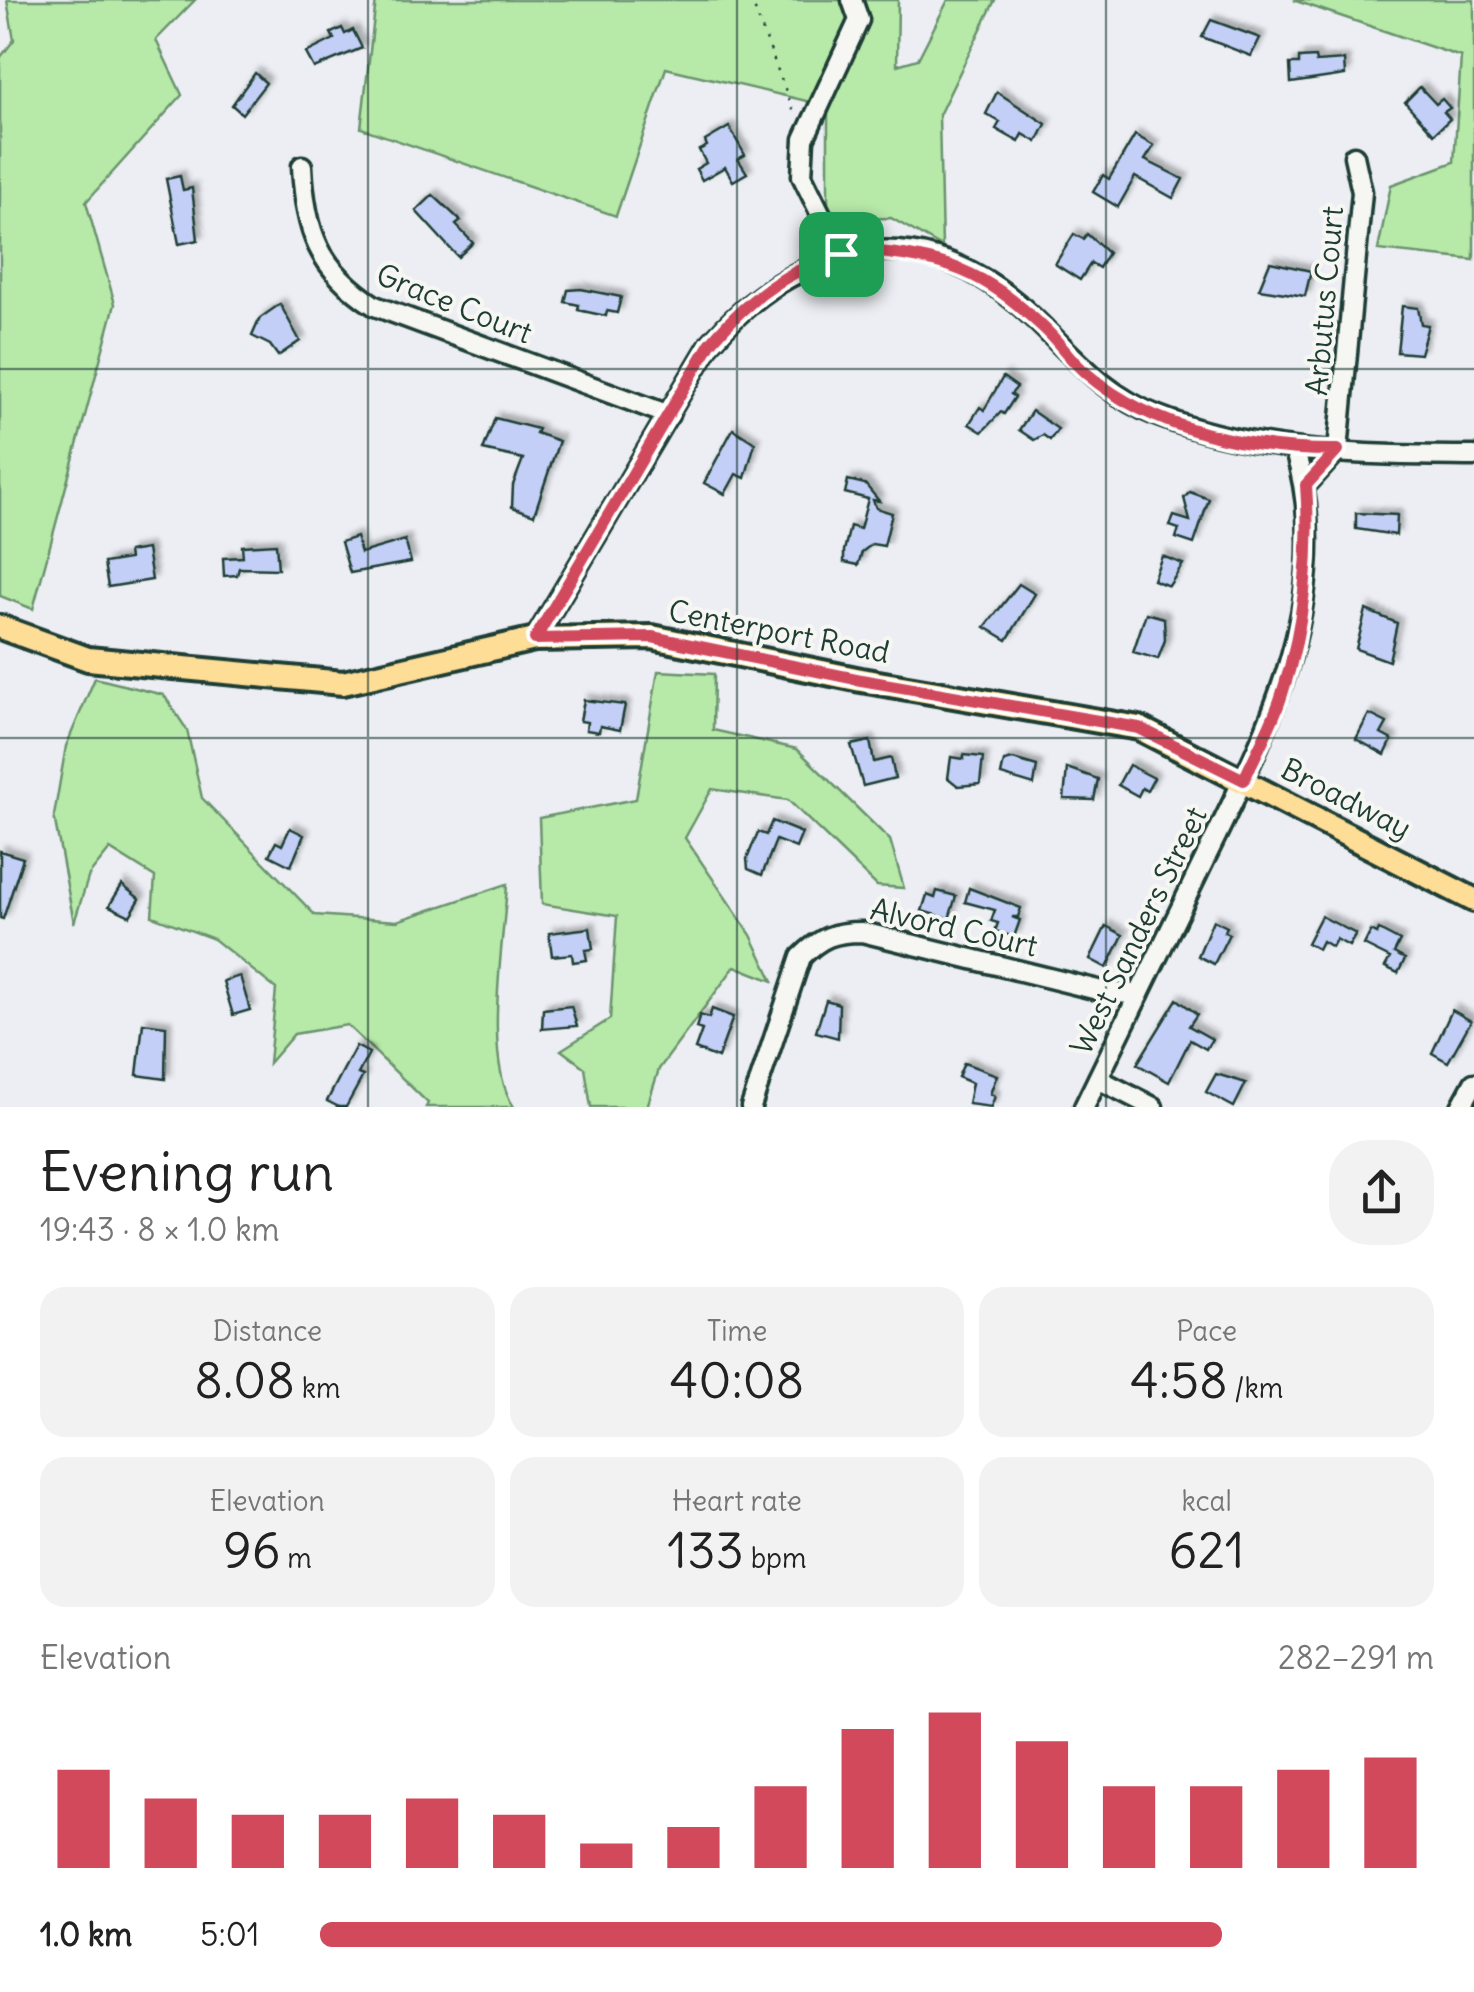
<!DOCTYPE html>
<meta charset="utf-8">
<style>
:root{--surface:#fff;--page:#f2f2f2;--text:#222;--muted:#767676;--accent:#d1495b}
body{margin:0;font-family:Delius,sans-serif;background:var(--page);color:var(--text);height:100vh;display:flex;flex-direction:column;font-size:38px;white-space:nowrap}
*{box-sizing:border-box;margin:0}
p{font-size:32px;color:var(--muted)}
.icon{flex:none;width:55px;height:55px;fill:none;stroke:currentColor;stroke-width:2;stroke-linecap:round;stroke-linejoin:round}
.map{position:relative;height:1107px;overflow:hidden}
.details{display:flex;flex-direction:column;background:var(--surface);flex:1}
.details>*{flex:none}
.pin{position:absolute;display:grid;place-items:center;width:85px;height:85px;color:#fff;margin:-42px;border-radius:20px;box-shadow:0 5px 15px #0006}
.round{display:grid;place-items:center;flex:none;width:105px;height:105px;border-radius:40px;background:var(--page)}
.overview{display:flex;align-items:center;justify-content:space-between;height:170px;padding:0 40px}
h1{font-size:55px;font-weight:600;line-height:75px}
.stats{display:grid;grid-template-columns:repeat(3,1fr);gap:15px;height:170px;padding:10px 40px}
.stats div{display:grid;align-content:center;border-radius:25px;background:var(--page);text-align:center}
.stats b{font-size:50px;font-weight:600}
.stats small{font-size:28px;font-weight:400}
.stats p{font-size:28px}
.chart{height:280px;padding:20px 40px}
.chart p{display:flex;justify-content:space-between}
.chart svg{width:100%;height:180px;margin-top:10px;stroke:var(--accent);stroke-width:6}
ul{padding:0 40px;list-style:none;font-size:32px}
li{display:grid;grid-template-columns:160px 120px 1fr;align-items:center;height:75px}
li i{height:25px;border-radius:12px;background:var(--accent)}
.map>svg:first-child{display:block}
.green{fill:#b7e9a9;stroke:#6b936e;stroke-width:2.5}
.building{fill:#c3cff6;stroke:#1f3d34;stroke-width:2.5;filter:url(#shadow)}
.lines{fill:none;stroke-linecap:round;stroke-linejoin:round}
.minor-casing{stroke:#1f3d34;stroke-width:25}
.major-casing{stroke:#1f3d34;stroke-width:30}
.path{stroke:#1f3d34;stroke-width:2.5;stroke-dasharray:2.5 8;stroke-linecap:butt}
.minor{stroke:#f6f6f2;stroke-width:18}
.major{stroke:#fedd96;stroke-width:22}
.route-casing{stroke:#fff;stroke-width:20}
.route{stroke:#d1495b;stroke-width:12}
.grid{fill:none;stroke:#1f3d34;stroke-width:2.5;stroke-opacity:0.55}
.labels{text-anchor:middle;stroke-width:8;stroke-linejoin:round;paint-order:stroke}
.street-label{font-size:30px;fill:#1f3d34;stroke:#f6f6f2}
</style>
<div class="map">
<svg width="1474" height="1107" viewBox="0 0 1474 1107">
<defs>
<filter id="shadow"><feDropShadow dx="5" dy="-5" stdDeviation="2.5" flood-color="#0004"/></filter>
</defs>
<rect width="100%" height="100%" fill="#eceef3"/>
<filter id="ink" filterUnits="userSpaceOnUse"><feTurbulence type="fractalNoise" baseFrequency=".01" numOctaves="2"/><feDisplacementMap in="SourceGraphic" scale="20" xChannelSelector="R" yChannelSelector="G"/><feConvolveMatrix kernelMatrix="1 2 1 2 8 2 1 2 1" color-interpolation-filters="sRGB"/></filter>
<g filter="url(#ink)">
<g class="green">
<polygon points="7,0 195,0 156,40 182,95 86,202 115,304 33,609 0,596 0,58 14,40"/>
<polygon points="376,0 898,0 897,65 918,59 948,0 995,0 939,115 942,247 891,218 828,219 828,106 666,68 616,216 361,128"/>
<polygon points="1293,0 1474,0 1474,260 1378,250 1391,185 1454,162 1461,57"/>
<polygon points="658,671 714,674 713,730 797,749 890,840 904,888 877,886 788,800 712,789 685,838 751,935 773,981 735,966 659,1069 647,1107 591,1107 585,1068 561,1050 610,1019 617,916 542,904 539,818 636,799"/>
<path d="M 95,678 L 164,695 L 187,730 L 202,798 L 315,915 L 397,921 L 507,884 C 504,942 482,1060 514,1107 L 426,1107 L 428,1103 L 347,1025 L 294,1034 L 269,1063 L 276,989 L 214,939 L 152,916 L 155,877 L 110,849 L 89,875 L 74,923 L 54,816 L 66,746 Z"/>
</g>
<g class="building">
<polygon points="1211,20 1260,38 1251,56 1202,37"/>
<polygon points="342,28 345,34 353,30 362,48 314,68 306,53 334,39 331,33"/>
<polygon points="1315,57 1316,62 1344,60 1345,75 1291,83 1290,64 1299,64 1299,58"/>
<polygon points="255,73 266,83 242,114 232,105"/>
<polygon points="1420,87 1436,104 1442,99 1450,108 1444,112 1450,119 1434,134 1405,102"/>
<polygon points="997,92 1046,124 1037,142 1023,134 1019,142 996,129 1000,122 986,114"/>
<polygon points="729,127 745,155 738,159 747,173 733,181 725,167 702,180 696,169 706,163 699,150 707,146 705,141"/>
<polygon points="1135,135 1154,146 1145,160 1183,179 1173,198 1135,177 1118,207 1093,192 1103,175 1109,179"/>
<polygon points="180,176 183,190 192,188 198,240 179,244 166,179"/>
<polygon points="433,195 461,221 456,225 473,243 458,257 416,211"/>
<polygon points="1074,234 1083,239 1087,234 1108,253 1099,268 1091,263 1080,280 1055,264"/>
<polygon points="1270,262 1311,271 1305,296 1259,289"/>
<polygon points="581,289 621,297 617,313 607,311 606,316 578,310 579,305 565,302 568,290"/>
<polygon points="280,304 300,341 278,356 270,345 252,336 260,318"/>
<polygon points="1402,306 1418,308 1421,324 1428,325 1420,354 1397,352"/>
<polygon points="1003,377 1017,387 1011,394 1015,397 1004,414 1001,412 982,432 969,424 980,407 984,410"/>
<polygon points="1032,411 1058,429 1050,440 1043,435 1034,440 1019,430"/>
<polygon points="495,418 538,429 536,433 559,441 534,515 512,507 513,485 523,459 483,450"/>
<polygon points="733,429 755,443 745,478 736,474 725,494 704,483"/>
<polygon points="848,480 865,484 879,501 873,500 876,508 892,513 884,546 872,544 862,552 858,565 844,562 844,551 850,526 860,529 868,499 845,493"/>
<polygon points="1190,492 1209,499 1194,544 1176,538 1179,529 1170,526 1174,516 1190,521 1184,498"/>
<polygon points="1356,513 1397,515 1396,535 1356,529"/>
<polygon points="356,537 361,553 405,540 411,562 350,573 341,542"/>
<polygon points="276,544 278,569 239,568 237,575 224,576 223,558 243,557 242,546"/>
<polygon points="147,549 152,580 108,587 104,563 129,559 128,552"/>
<polygon points="1162,556 1183,564 1169,586 1153,580"/>
<polygon points="1019,584 1035,594 1007,640 985,627"/>
<polygon points="1366,610 1397,623 1389,661 1356,649"/>
<polygon points="1146,613 1164,618 1165,640 1158,659 1133,652"/>
<polygon points="584,700 625,705 620,730 600,726 599,732 586,730 587,722 580,721"/>
<polygon points="1369,714 1387,723 1381,734 1392,740 1385,755 1356,739"/>
<polygon points="870,741 874,762 891,758 895,778 863,786 851,745"/>
<polygon points="964,755 983,757 980,784 958,786 948,778 951,757 964,759"/>
<polygon points="1013,759 1037,766 1034,785 1001,775 1004,761"/>
<polygon points="1129,765 1154,778 1147,791 1142,788 1138,796 1118,785"/>
<polygon points="1067,768 1098,779 1094,800 1064,799"/>
<polygon points="772,821 802,833 796,848 776,840 762,875 748,869 747,859 758,832 766,835"/>
<polygon points="290,828 304,835 291,866 269,855 276,842 282,845"/>
<polygon points="0,851 23,858 3,919 0,918"/>
<polygon points="122,885 140,899 130,916 109,906"/>
<polygon points="969,888 1021,908 1018,917 1012,917 1020,920 1014,937 995,931 998,923 991,921 995,910 965,902"/>
<polygon points="937,891 956,896 949,919 922,911 927,895 935,898"/>
<polygon points="1321,916 1356,934 1349,946 1336,939 1332,947 1322,941 1318,949 1307,943"/>
<polygon points="1213,920 1227,927 1224,932 1229,934 1214,964 1198,956"/>
<polygon points="1106,926 1123,935 1107,968 1090,959"/>
<polygon points="590,928 593,949 585,950 587,960 573,962 572,954 552,956 549,933"/>
<polygon points="1379,930 1400,941 1394,953 1405,959 1398,973 1385,967 1390,958 1364,945 1371,931 1377,934"/>
<polygon points="240,976 250,1010 233,1015 223,981"/>
<polygon points="1177,999 1197,1014 1189,1026 1212,1039 1206,1049 1190,1040 1169,1082 1137,1064"/>
<polygon points="826,1000 839,1004 838,1038 816,1032"/>
<polygon points="571,1006 577,1026 542,1029 543,1009"/>
<polygon points="712,1009 733,1017 718,1058 695,1049 702,1030 696,1028 700,1015 709,1018"/>
<polygon points="1452,1010 1471,1021 1448,1062 1432,1053"/>
<polygon points="143,1023 166,1026 165,1079 137,1075"/>
<polygon points="356,1046 369,1053 358,1074 363,1076 346,1107 339,1107 327,1101"/>
<polygon points="964,1063 997,1075 990,1094 995,1096 991,1107 968,1104 972,1083 958,1077"/>
<polygon points="1216,1074 1246,1083 1234,1107 1206,1092"/>
</g>
<g class="lines">
<g class="minor-casing">
<g id="minor">
<path d="M 302,166 C 305,231 318,269 375,306 L 669,415"/>
<polyline points="841,255 802,176 804,139 859,20 852,0"/>
<polyline points="1306,485 1338,450 1362,192 1354,156"/>
<path d="M 535,639 L 710,344 C 793,247 911,213 1017,303 C 1064,343 1097,393 1158,416 C 1258,455 1368,455 1474,456"/>
<polyline points="1098,1079 1153,1107"/>
<path d="M 751,1107 L 801,957 C 821,937 834,932 862,932 L 1110,993 L 1139,994"/>
<path d="M 1084,1107 C 1122,1030 1159,952 1197,875 C 1261,744 1340,600 1295,451"/>
<polyline points="1461,1107 1474,1083"/>
</g>
</g>
<g class="major-casing">
<polyline id="major" points="0,627 88,659 343,683 535,639 652,637 861,680 1139,728 1474,900"/>
</g>
<polyline class="path" points="751,0 795,115"/>
<use href="#minor" class="minor"/>
<use href="#major" class="major"/>
</g>
</g>
<g class="lines" filter="url(#ink)">
<g class="route-casing">
<path id="route" d="M 861,250 C 946,258 982,269 1045,329 C 1060,343 1071,361 1087,374 C 1152,430 1254,451 1338,450 L 1306,485 C 1311,554 1304,628 1282,694 C 1273,724 1256,752 1244,780 L 1139,728 L 861,680 L 652,637 L 535,639 L 710,344 C 752,294 796,263 861,250 Z"/>
</g>
<use href="#route" class="route"/>
</g>
<path class="grid" d="M 368,0 L 368,1107M 737,0 L 737,1107M 1106,0 L 1106,1107M 0,369 L 1474,369M 0,738 L 1474,738"/>
<g class="labels">
<g class="street-label">
<text transform="translate(1325 301) rotate(-85)" y="10">Arbutus Court</text>
<text transform="translate(454 304) rotate(22)" y="10">Grace Court</text>
<text transform="translate(779 632) rotate(11)" y="10">Centerport Road</text>
<text transform="translate(1346 799) rotate(27)" y="10">Broadway</text>
<text transform="translate(954 928) rotate(13)" y="10">Alvord Court</text>
<text transform="translate(1139 931) rotate(-64)" y="10">West Sanders Street</text>
</g>
</g>
</svg>
<div class="pin" style="left:841px;top:254px;background:#1e9e55"><svg class="icon" aria-label="arrive" viewBox="0 0 24 24"><path d="M6 21V4h12l-3 4 3 4H6"/></svg></div>
</div>
<section class="details">
<div class="overview"><div><h1>Evening run</h1><p>19:43 · 8 × 1.0 km</p></div><a class="round"><svg class="icon" aria-label="share" viewBox="0 0 24 24"><path d="M12 15V3M7 8l5-5 5 5M5 13v7h14v-7"/></svg></a></div>
<div class="stats">
<div><p>Distance</p><b>8.08<small> km</small></b></div>
<div><p>Time</p><b>40:08</b></div>
<div><p>Pace</p><b>4:58<small> /km</small></b></div>
</div>
<div class="stats">
<div><p>Elevation</p><b>96<small> m</small></b></div>
<div><p>Heart rate</p><b>133<small> bpm</small></b></div>
<div><p>kcal</p><b>621</b></div>
</div>
<div class="chart"><p><span>Elevation</span>282–291 m</p>
<svg viewBox="0 0 160 44" preserveAspectRatio="none"><path d="M5 44V20M15 44V27M25 44V31M35 44V31M45 44V27M55 44V31M65 44V38M75 44V34M85 44V24M95 44V10M105 44V6M115 44V13M125 44V24M135 44V24M145 44V20M155 44V17"/></svg>
</div>
<ul>
<li><b>1.0 km</b>5:01<i style="width:81%"></i></li>
</ul>
</section>
